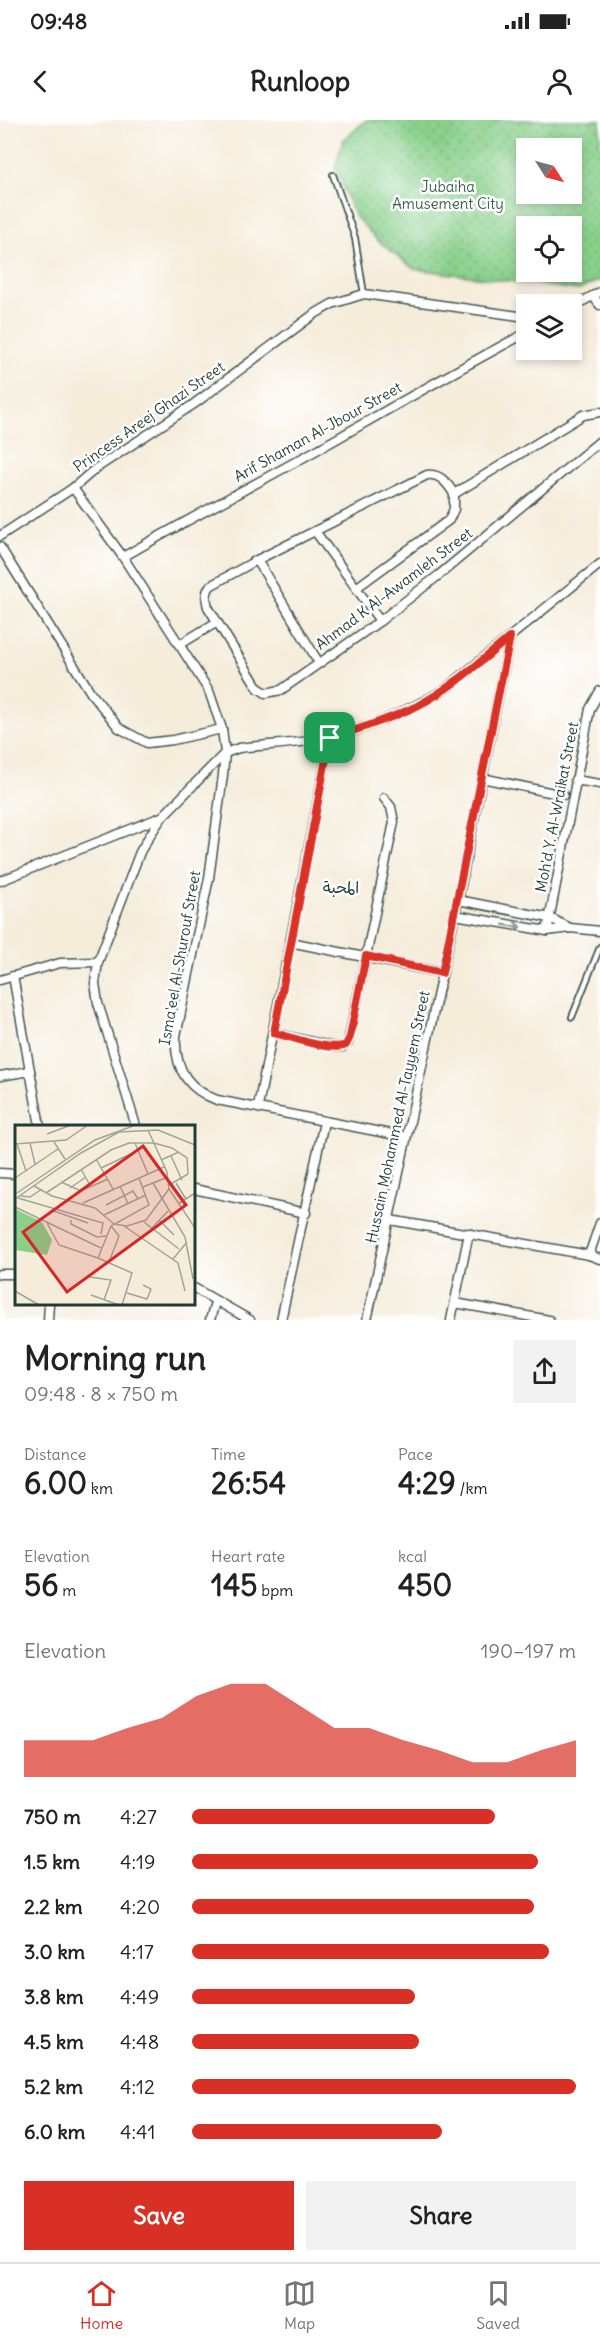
<!DOCTYPE html>
<meta charset="utf-8">
<style>
:root{--surface:#fff;--page:#f2f2f2;--text:#222;--muted:#767676;--line:#e0e0e0;--accent:#d93025}
body{margin:0;font-family:Delius,"Playpen Sans Arabic",sans-serif;background:var(--page);color:var(--text);height:100vh;display:flex;flex-direction:column;font-size:22px;white-space:nowrap}
*{box-sizing:border-box;margin:0}
p{font-size:20px;color:var(--muted)}
.icon{flex:none;width:33px;height:33px;fill:none;stroke:currentColor;stroke-width:2;stroke-linecap:round;stroke-linejoin:round}
.map{position:relative;height:1200px;overflow:hidden}
.panel{display:flex;flex-direction:column;background:var(--surface);flex:1}
.panel>*{flex:none}
.needle{width:39px;rotate:126deg}
.tools{position:absolute;left:516px;top:18px;display:grid;gap:12px}
.tools a{display:grid;place-items:center;width:66px;height:66px;border-radius:0px;background:var(--surface);box-shadow:0 3px 9px #0003;font-size:30px}
.pin{position:absolute;display:grid;place-items:center;width:51px;height:51px;color:#fff;margin:-26px;border-radius:12px;box-shadow:0 3px 9px #0006}
.round{display:grid;place-items:center;flex:none;width:63px;height:63px;border-radius:0px;background:var(--page)}
.summary{display:flex;align-items:center;justify-content:space-between;height:102px;padding:0 24px}
h1{font-size:33px;font-weight:700;line-height:45px}
.figures{display:grid;grid-template-columns:repeat(3,1fr);gap:9px;height:102px;padding:6px 24px}
.figures div{display:grid;align-content:center}
.figures b{font-size:30px;font-weight:700}
.figures small{font-size:16px;font-weight:400}
.figures p{font-size:16px}
.chart{height:168px;padding:12px 24px}
.chart p{display:flex;justify-content:space-between}
.chart svg{width:100%;height:108px;margin-top:6px;fill:var(--accent);opacity:.7}
.cta{display:flex;gap:12px;margin-top:auto;padding:12px 24px}
.cta a{flex:1;height:69px;border-radius:0px;background:var(--accent);color:#fff;font-size:24px;font-weight:700;line-height:69px;text-align:center}
.cta a+a{background:var(--page);color:var(--text)}
ul{padding:0 24px;list-style:none;font-size:20px}
li{display:grid;grid-template-columns:96px 72px 1fr;align-items:center;height:45px}
li i{height:15px;border-radius:8px;background:var(--accent)}
.status{display:flex;justify-content:space-between;align-items:center;height:42px;padding:0 30px;background:var(--surface);direction:ltr}
.status svg{height:16px;fill:currentColor}
header{display:flex;justify-content:space-between;align-items:center;height:78px;padding:0 24px;background:var(--surface);font-size:27px;font-weight:700}
.menu{display:flex;justify-content:space-around;align-items:center;height:84px;border-top:2px solid var(--line);background:var(--surface);font-size:16px;color:var(--muted)}
.menu a{display:grid;justify-items:center;gap:3px}
.menu .current{color:var(--accent)}
.map>svg:first-child{display:block}
.grass{fill:url(#grass-dots);stroke:#548660;stroke-width:1.5;fill-rule:evenodd}
.lines{fill:none;stroke-linecap:round;stroke-linejoin:round}
.lane-casing{stroke:#3f574d;stroke-width:8}
.street-casing{stroke:#3f574d;stroke-width:11}
.lane{stroke:#fff;stroke-width:4.5}
.street{stroke:#fff;stroke-width:8}
.oneway{stroke:#8f9e9a}
.route-casing{stroke:#fff;stroke-width:12}
.route{stroke:#d93025;stroke-width:8}
.labels{text-anchor:middle;stroke-width:5;stroke-linejoin:round;paint-order:stroke}
.park-label{font-size:15px;fill:#3a624a;stroke:#fff}
.street-label{font-size:15px;fill:#1f3d34;stroke:#fff}
.neighbourhood-label{font-size:16px;fill:#1f3d34;stroke:#fff}
.inset-road{fill:none;stroke:#9fa698;stroke-width:1.5}
.view{fill:#d62828;fill-opacity:0.15;stroke:#d62828;stroke-width:3}
.inset-edge{fill:none;stroke:#1f3d34;stroke-width:3}
</style>
<div class="status"><b>09:48</b><svg viewBox="0 0 49 12"><path d="M0 12V9h3v3zM5 12V6h3v6zM10 12V3h3v9zM15 12V0h3v12zM26 1h20v11H26zM47 4h2v5h-2z"/></svg></div>
<header><svg class="icon" aria-label="back" viewBox="0 0 24 24"><path d="M15 5l-7 7 7 7"/></svg>Runloop<svg class="icon" aria-label="person" viewBox="0 0 24 24"><circle cx="12" cy="8" r="4"/><path d="M4 21q1-7 8-7t8 7"/></svg></header>
<div class="map">
<svg width="600" height="1200" viewBox="0 0 600 1200">
<defs>
<pattern id="grass-dots" width="8" height="8" patternUnits="userSpaceOnUse" patternTransform="scale(1.5)"><rect width="8" height="8" fill="#89d08b"/><path d="M2 2h.1M6 6h.1" fill="none" stroke="#6faa72" stroke-width="1.8" stroke-linecap="round"/></pattern>
</defs>
<rect width="100%" height="100%" fill="#fff"/>
<filter id="ink" filterUnits="userSpaceOnUse"><feTurbulence type="fractalNoise" baseFrequency=".0167" numOctaves="2"/><feDisplacementMap in="SourceGraphic" scale="12" xChannelSelector="R" yChannelSelector="G"/><feConvolveMatrix kernelMatrix="1 2 1 2 8 2 1 2 1" color-interpolation-filters="sRGB"/></filter>
<filter id="wash" filterUnits="userSpaceOnUse"><feTurbulence type="fractalNoise" baseFrequency=".008" numOctaves="4" result="noise"/><feDisplacementMap in="SourceGraphic" scale="24" xChannelSelector="R" yChannelSelector="G"/><feGaussianBlur stdDeviation="1.35" result="paint"/><feColorMatrix in="noise" values="0 0 0 0 0 0 0 0 0 0 0 0 0 0 0 0 0 1.4 0 .05"/><feComposite in="paint" operator="in"/></filter>
<g filter="url(#wash)">
<rect width="100%" height="100%" fill="#f5ecda"/>
<path class="grass" d="M 366,0 L 600,0 L 600,160 L 579,170 L 414,149 L 378,121 L 354,95 L 335,47 L 343,21 ZM 526,28 L 572,28 L 572,74 L 526,74 ZM 526,106 L 572,106 L 572,152 L 526,152 Z"/>
</g>
<g filter="url(#ink)">
<g class="lines">
<g class="lane-casing">
<g id="lane">
<polyline points="333,55 355,118 364,174"/>
<polyline points="572,897 600,827"/>
</g>
</g>
<g class="street-casing">
<g id="street">
<polyline points="593,176 600,185"/>
<polyline points="572,187 600,172"/>
<polyline points="454,374 583,295 600,292"/>
<polyline points="315,411 380,501"/>
<polyline points="0,416 73,368"/>
<polyline points="0,427 91,573 119,608 147,623 173,620 222,609"/>
<path d="M 123,437 C 192,397 262,361 331,322 C 396,285 460,248 526,213"/>
<polyline points="257,440 319,543"/>
<path d="M 356,468 L 449,400 L 454,389 L 454,374 C 448,364 440,353 427,355 L 257,440 L 210,466 C 205,474 206,479 208,487 L 258,568 L 266,573 L 281,570 L 380,501 L 439,455 L 600,321"/>
<polyline points="179,525 217,502"/>
<polyline points="482,658 563,675"/>
<polyline points="575,660 600,664"/>
<polyline points="0,761 161,697"/>
<polyline points="458,780 550,798 570,808"/>
<polyline points="455,795 547,811 570,808 600,811"/>
<polyline points="547,811 590,589 600,571"/>
<polyline points="290,822 443,853"/>
<polyline points="13,856 40,1006"/>
<polyline points="0,860 60,843 98,842"/>
<polyline points="274,913 335,927 343,927 348,923 394,702 391,687 384,678"/>
<polyline points="0,956 30,951"/>
<polyline points="258,987 330,618"/>
<path d="M 136,1006 L 98,883 L 95,863 L 98,842 L 140,732 L 150,715 L 163,696 L 225,633 L 239,628 C 269,624 302,624 332,617 C 371,608 409,590 444,570 L 600,444"/>
<path d="M 406,1017 L 217,980 C 187,969 174,947 176,916 L 209,758 L 223,655 L 225,633 L 222,609 L 209,571 L 123,437 L 73,368 L 95,349 L 194,284 L 313,195 L 332,184 L 364,174 L 526,197"/>
<polyline points="0,1053 16,1054"/>
<polyline points="194,1069 306,1093"/>
<polyline points="390,1100 589,1135 600,1139"/>
<polyline points="589,1135 600,1103"/>
<polyline points="0,1154 16,1154"/>
<polyline points="194,1168 250,1200"/>
<polyline points="455,1183 549,1200"/>
<polyline points="48,1200 49,1184"/>
<polyline points="210,1200 215,1182"/>
<polyline points="281,1200 324,1002"/>
<polyline points="367,1200 458,780 510,517"/>
<polyline points="451,1200 469,1113"/>
</g>
</g>
<use href="#lane" class="lane"/>
<use href="#street" class="street"/>
</g>
<defs><path id="oneway-shaft" d="M-6 0H5M1.5-3L5.5 0L1.5 3" fill="none" stroke-width="1.6" stroke-linecap="round" stroke-linejoin="round" transform="scale(1.5)"/></defs>
<use class="oneway" href="#oneway-shaft" transform="translate(512 806) rotate(8)"/>
</g>
<g class="lines" filter="url(#ink)">
<g class="route-casing">
<path id="route" d="M 510,517 L 442,853 L 366,836 L 350,917 L 346,925 C 330,932 292,917 274,913 L 330,618 C 360,609 390,599 417,586 C 451,569 481,541 510,517 Z"/>
</g>
<use href="#route" class="route"/>
</g>
<g class="labels">
<g class="park-label">
<text x="448" y="72">Jubaiha<tspan x="448" dy="17">Amusement City</tspan></text>
</g>
<g class="street-label">
<text transform="translate(149 297) rotate(-35)" y="5">Princess Areej Ghazi Street</text>
<text transform="translate(318 312) rotate(-29)" y="5">Arif Shaman Al-Jbour Street</text>
<text transform="translate(394 469) rotate(-37)" y="5">Ahmad K Al-Awamleh Street</text>
<text transform="translate(557 687) rotate(-79)" y="5">Moh'd Y. Al-Wraikat Street</text>
<text transform="translate(180 838) rotate(-80)" y="5">Isma'eel Al-Shurouf Street</text>
<text transform="translate(398 997) rotate(-78)" y="5">Hussain Mohammed Al-Tayyem Street</text>
</g>
<g class="neighbourhood-label">
<text x="341" y="773">المحبة</text>
</g>
</g>
<g transform="translate(15 1005)">
<rect width="180" height="180" fill="#f5ecda"/>
<path d="M 0,84 L 27,97 L 37,115 L 32,130 L 0,125 Z" fill="#89d08b"/>
<path class="inset-road" d="M 133,5 L 152,47 L 154,64 L 180,103M 32,9 L 56,0M 39,17 L 50,34M 15,18 L 20,39M 120,18 L 133,49M 0,19 L 51,15 L 73,0M 2,19 L 11,46M 156,31 L 167,55M 81,34 L 98,64M 146,35 L 164,27M 86,43 L 122,26M 66,44 L 76,62M 0,53 L 43,24M 46,57 L 66,66 L 93,54M 138,58 L 170,112 L 178,154M 161,58 L 171,74M 154,60 L 173,49M 19,61 L 37,71 L 80,83 L 99,99M 105,61 L 113,79M 128,62 L 153,52M 55,63 L 71,52M 2,68 L 80,15 L 118,1M 31,68 L 96,25 L 114,18 L 139,18 L 157,23 L 172,33 L 173,49M 6,71 L 15,72 L 27,64M 3,73 L 88,98 L 86,109M 0,74 L 66,28 L 104,7 L 143,5 L 180,20M 68,78 L 149,42M 163,79 L 180,68M 91,80 L 118,66 L 123,74M 0,82 L 86,123M 36,85 L 73,98M 89,90 L 131,70M 56,95 L 56,99 L 82,112 L 91,111M 144,95 L 159,110M 129,97 L 164,124M 32,98 L 44,120 L 83,133 L 96,101 L 134,80 L 124,53M 99,99 L 112,101 L 131,95 L 154,64M 109,101 L 163,138 L 170,166M 136,104 L 153,86M 83,133 L 117,148 L 107,180M 158,134 L 172,117M 94,137 L 104,111 L 96,101M 75,152 L 96,155 L 89,175M 0,166 L 24,180M 112,168 L 132,174 L 136,164 L 128,160M 76,170 L 104,180"/>
<path class="view" d="M 128,21 L 171,80 L 52,167 L 8,107 Z"/>
<rect width="180" height="180" class="inset-edge"/>
</g>
</svg>
<div class="tools">
<a><svg class="needle" viewBox="-14 -14 28 28"><path d="M0-13l5 13h-10z" fill="#e53935"/><path d="M0 13l5-13h-10z" fill="#767676"/></svg></a>
<a><svg class="icon" aria-label="locate" viewBox="0 0 24 24"><circle cx="12" cy="12" r="6"/><path d="M12 2v4M12 18v4M2 12h4M18 12h4"/></svg></a>
<a><svg class="icon" aria-label="layers" viewBox="0 0 24 24"><path d="M12 4l9 5-9 5-9-5zM3 14l9 5 9-5"/></svg></a>
</div>
<div class="pin" style="left:330px;top:618px;background:#1e9e55"><svg class="icon" aria-label="arrive" viewBox="0 0 24 24"><path d="M6 21V4h12l-3 4 3 4H6"/></svg></div>
</div>
<section class="panel">
<div class="summary"><div><h1>Morning run</h1><p>09:48 · 8 × 750 m</p></div><a class="round"><svg class="icon" aria-label="share" viewBox="0 0 24 24"><path d="M12 15V3M7 8l5-5 5 5M5 13v7h14v-7"/></svg></a></div>
<div class="figures">
<div><p>Distance</p><b>6.00<small> km</small></b></div>
<div><p>Time</p><b>26:54</b></div>
<div><p>Pace</p><b>4:29<small> /km</small></b></div>
</div>
<div class="figures">
<div><p>Elevation</p><b>56<small> m</small></b></div>
<div><p>Heart rate</p><b>145<small> bpm</small></b></div>
<div><p>kcal</p><b>450</b></div>
</div>
<div class="chart"><p><span>Elevation</span>190–197 m</p>
<svg viewBox="0 0 160 44" preserveAspectRatio="none"><path d="M0 44V29L10 29L20 29L30 24L40 20L50 11L60 6L70 6L80 15L90 24L100 24L110 29L120 33L130 38L140 38L150 33L160 29V44z"/></svg>
</div>
<ul>
<li><b>750 m</b>4:27<i style="width:79%"></i></li>
<li><b>1.5 km</b>4:19<i style="width:90%"></i></li>
<li><b>2.2 km</b>4:20<i style="width:89%"></i></li>
<li><b>3.0 km</b>4:17<i style="width:93%"></i></li>
<li><b>3.8 km</b>4:49<i style="width:58%"></i></li>
<li><b>4.5 km</b>4:48<i style="width:59%"></i></li>
<li><b>5.2 km</b>4:12<i style="width:100%"></i></li>
<li><b>6.0 km</b>4:41<i style="width:65%"></i></li>
</ul>
<div class="cta"><a>Save</a><a>Share</a></div>
</section>
<nav class="menu">
<a class="current"><svg class="icon" aria-label="home" viewBox="0 0 24 24"><path d="M3 11l9-7 9 7M6 9v11h12V9"/></svg>Home</a>
<a><svg class="icon" aria-label="map" viewBox="0 0 24 24"><path d="M3 6l6-2 6 2 6-2v14l-6 2-6-2-6 2zM9 4v14M15 6v14"/></svg>Map</a>
<a><svg class="icon" aria-label="saved" viewBox="0 0 24 24"><path d="M7 4h10v16l-5-4-5 4z"/></svg>Saved</a>
</nav>
